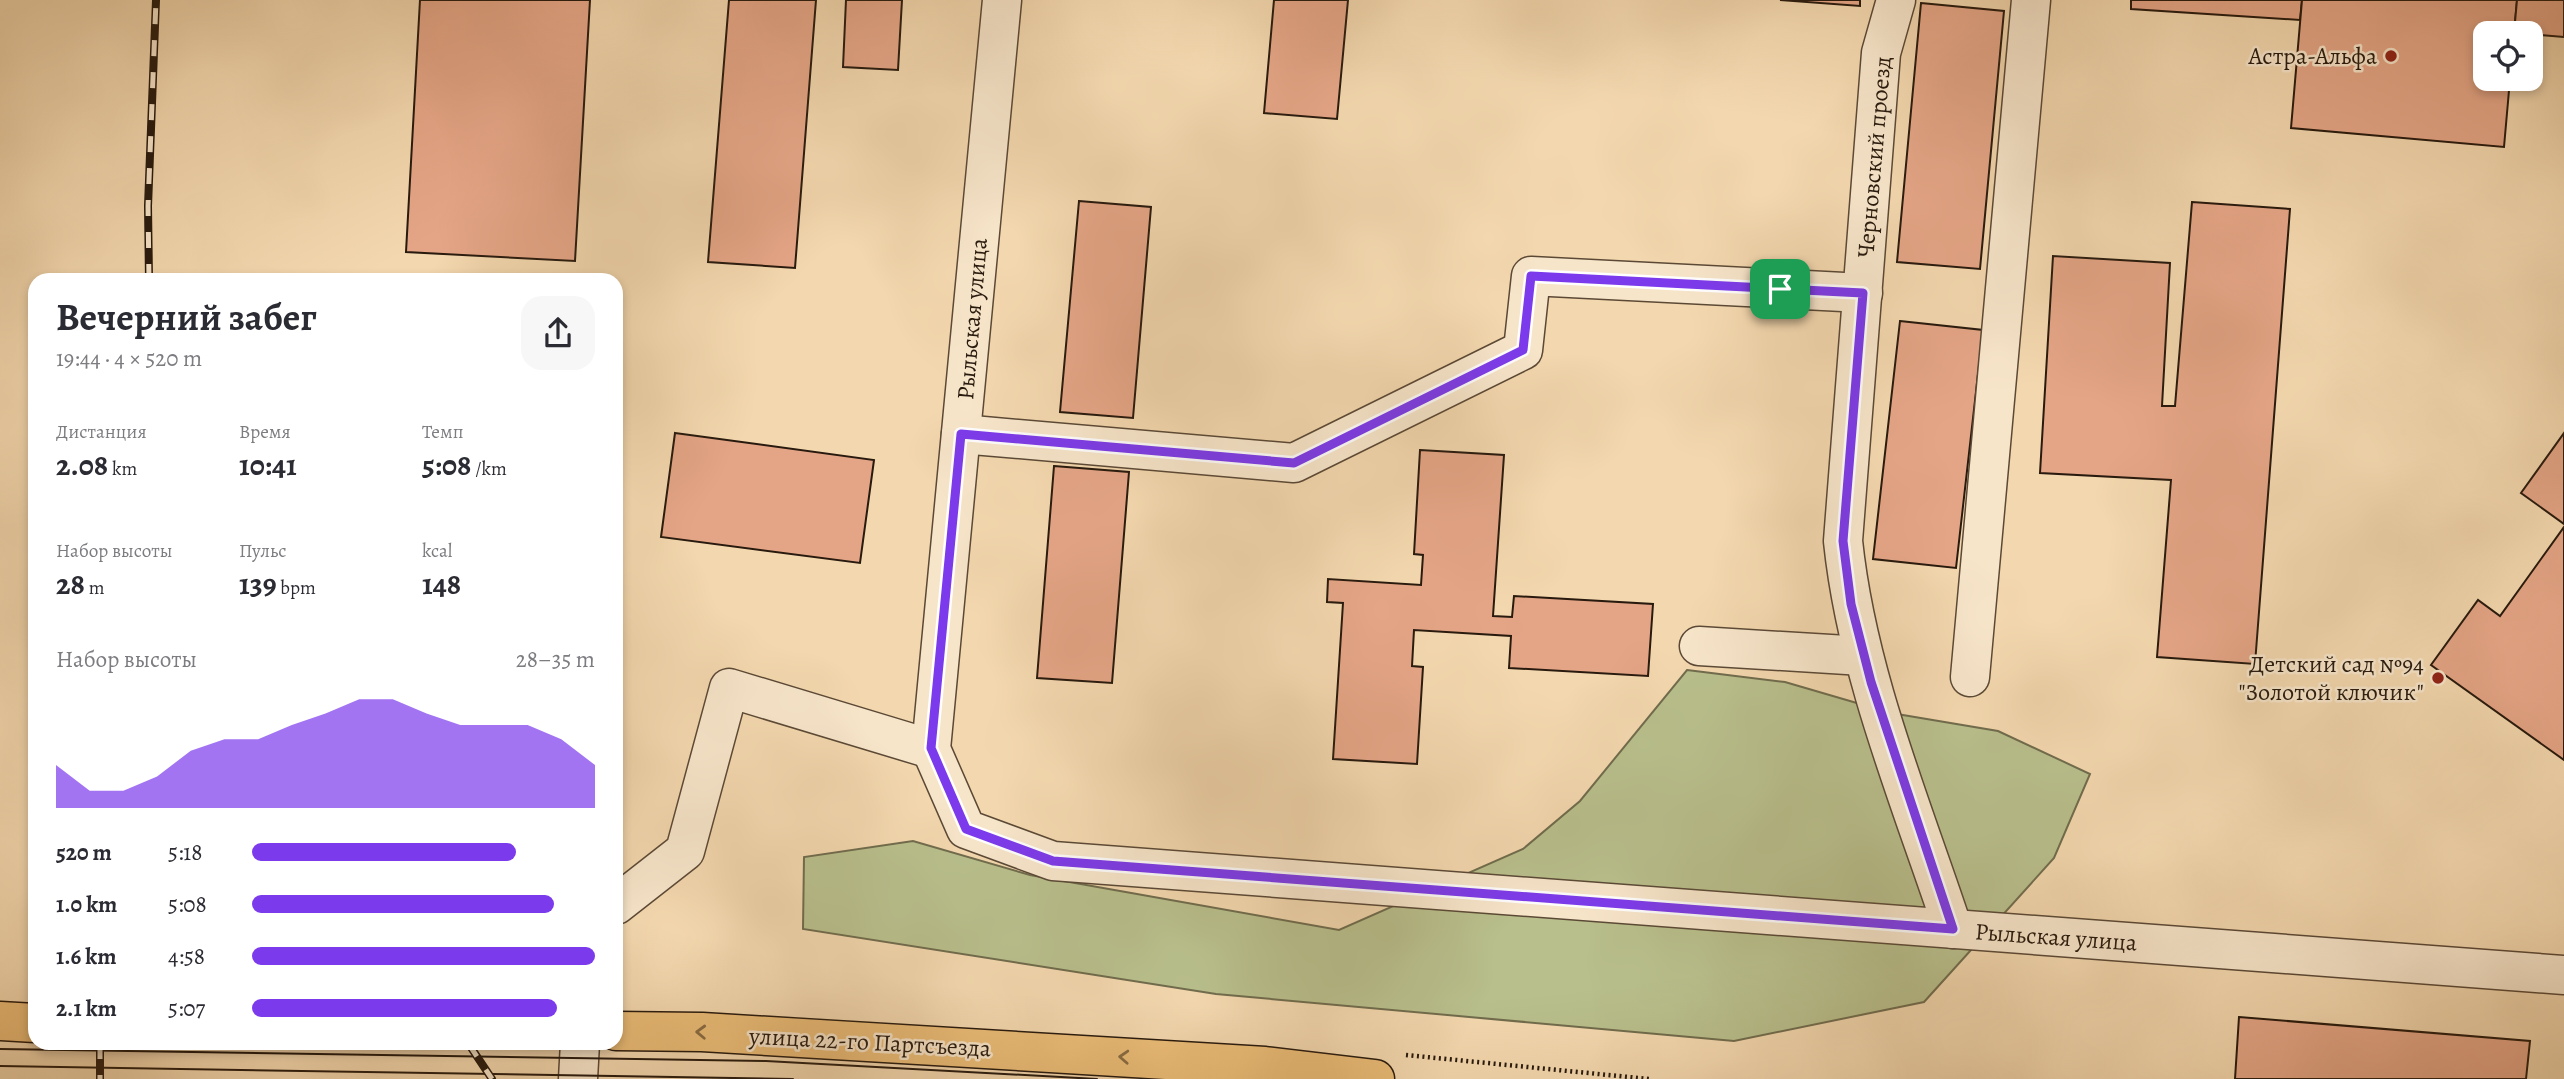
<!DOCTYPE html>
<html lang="ru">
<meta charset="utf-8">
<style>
:root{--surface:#fff;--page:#f7f7f7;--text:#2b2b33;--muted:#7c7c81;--accent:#7c3aed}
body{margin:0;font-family:Alegreya,serif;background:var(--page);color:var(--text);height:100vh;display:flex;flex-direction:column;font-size:26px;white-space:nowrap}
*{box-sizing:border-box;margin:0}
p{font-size:23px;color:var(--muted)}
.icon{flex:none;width:38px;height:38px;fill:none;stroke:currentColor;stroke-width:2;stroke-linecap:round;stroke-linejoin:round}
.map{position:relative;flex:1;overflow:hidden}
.sheet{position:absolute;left:28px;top:273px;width:595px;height:777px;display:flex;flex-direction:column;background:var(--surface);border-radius:21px;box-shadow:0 4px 10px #0003}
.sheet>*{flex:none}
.fabs{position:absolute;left:2473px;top:21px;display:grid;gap:14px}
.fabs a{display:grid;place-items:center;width:70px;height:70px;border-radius:14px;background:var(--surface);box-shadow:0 4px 10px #0003;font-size:35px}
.pin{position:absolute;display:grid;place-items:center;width:60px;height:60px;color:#fff;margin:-30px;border-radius:14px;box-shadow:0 4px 10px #0006}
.round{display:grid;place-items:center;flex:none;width:74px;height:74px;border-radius:21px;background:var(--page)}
.summary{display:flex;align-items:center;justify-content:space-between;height:119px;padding:0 28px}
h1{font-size:38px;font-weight:700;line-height:52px}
.metrics{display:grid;grid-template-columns:repeat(3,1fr);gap:10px;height:119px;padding:7px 28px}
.metrics div{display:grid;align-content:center}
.metrics b{font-size:30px;font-weight:700}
.metrics small{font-size:19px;font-weight:400}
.metrics p{font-size:19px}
.chart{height:196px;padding:14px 28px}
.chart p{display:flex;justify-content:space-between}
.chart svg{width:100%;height:126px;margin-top:7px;fill:var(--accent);opacity:.7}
ul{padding:0 28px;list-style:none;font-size:23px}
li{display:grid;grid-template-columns:112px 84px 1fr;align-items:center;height:52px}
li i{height:18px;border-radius:9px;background:var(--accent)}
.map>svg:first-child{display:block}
.green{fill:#b8bf8c;stroke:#706c4d;stroke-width:2}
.building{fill:#e4a586;stroke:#281a0e;stroke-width:2}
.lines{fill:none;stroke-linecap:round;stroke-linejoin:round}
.minor-casing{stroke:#5b4936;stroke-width:41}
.major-casing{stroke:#281a0e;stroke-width:41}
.path{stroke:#281a0e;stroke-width:4.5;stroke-dasharray:2 3.5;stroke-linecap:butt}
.minor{stroke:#f7e5ca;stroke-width:38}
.major{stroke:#eabc77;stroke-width:38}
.tram{stroke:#281a0e;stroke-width:2}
.rail-casing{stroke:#281a0e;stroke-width:8}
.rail{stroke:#f7e5ca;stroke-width:5;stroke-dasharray:16;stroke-linecap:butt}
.oneway{stroke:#896b42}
.route-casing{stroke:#fff;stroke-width:14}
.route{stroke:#7c3aed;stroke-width:9}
.poi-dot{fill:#8f2418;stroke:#f7e5ca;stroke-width:2.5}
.labels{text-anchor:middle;stroke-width:5;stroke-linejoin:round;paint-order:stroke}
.poi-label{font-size:24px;fill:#281a0e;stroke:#f7e5ca;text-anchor:end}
.street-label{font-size:24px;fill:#281a0e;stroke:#f7e5ca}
</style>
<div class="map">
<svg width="2564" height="1079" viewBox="0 0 2564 1079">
<rect width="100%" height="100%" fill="#f3d7ae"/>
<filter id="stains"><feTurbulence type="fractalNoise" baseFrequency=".00286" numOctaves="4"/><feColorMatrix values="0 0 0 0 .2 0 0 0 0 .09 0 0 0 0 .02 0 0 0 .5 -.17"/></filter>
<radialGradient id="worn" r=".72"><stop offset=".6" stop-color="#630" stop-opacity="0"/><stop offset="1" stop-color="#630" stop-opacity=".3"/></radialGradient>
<polygon class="green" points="1687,670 1785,682 1891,713 1998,731 2090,774 2054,858 1924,1002 1734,1041 1216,994 803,929 804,857 913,841 1030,875 1339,930 1523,849 1580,801"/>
<g class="building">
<polygon points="420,0 590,0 575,261 406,252"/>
<polygon points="729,0 816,0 795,268 708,262"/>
<polygon points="846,0 902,0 898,70 843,67"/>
<polygon points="1274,0 1348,0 1337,119 1264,113"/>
<polygon points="1780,0 1860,0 1860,6"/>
<polygon points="2131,0 2302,0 2300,20 2131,9"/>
<polygon points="2302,0 2517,0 2514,33 2485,33 2485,79 2510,79 2504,147 2291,128"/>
<polygon points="2517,0 2564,0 2564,37 2514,33"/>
<polygon points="1921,3 2004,11 1980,269 1897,262"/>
<polygon points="1079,201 1151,207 1133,418 1060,412"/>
<polygon points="2192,202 2290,209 2255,664 2157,657 2171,480 2040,473 2053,256 2170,263 2162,406 2175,406"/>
<polygon points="1900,321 1983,330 1956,568 1873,559"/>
<polygon points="675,433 874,460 860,563 661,537"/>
<polygon points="2564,433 2564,524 2521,493"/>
<polygon points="1420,450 1504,455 1493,616 1512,617 1514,596 1653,604 1648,676 1509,668 1511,636 1414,630 1412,666 1423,667 1417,764 1333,759 1343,603 1327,602 1328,579 1421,585 1423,555 1414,554"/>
<polygon points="1054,466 1129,472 1112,683 1037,678"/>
<polygon points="2564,527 2564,760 2431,665 2478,600 2500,616"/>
<polygon points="2239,1017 2530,1041 2526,1079 2235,1079"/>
</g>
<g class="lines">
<g class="minor-casing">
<g id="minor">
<polyline points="1002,0 931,749 966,829 1053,861 2564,975"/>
<path d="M 1896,0 L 1881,53 L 1843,541 C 1857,675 1911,802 1953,929"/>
<polyline points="961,434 1294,463 1523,350 1531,276 1863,293"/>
<polyline points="1699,646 1863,656"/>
<polyline points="1970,677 2031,0"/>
<polyline points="616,905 685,851 729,688 931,749"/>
<polyline points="578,1079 580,1043"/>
</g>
</g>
<g class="major-casing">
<g id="major">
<polyline points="0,1021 35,1023"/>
<polyline points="616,1031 702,1032 1265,1066 1375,1079"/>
</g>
</g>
<polyline class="path" points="1406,1055 1649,1079"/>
<use href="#minor" class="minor"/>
<use href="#major" class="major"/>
<g class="tram">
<polyline points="0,1049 766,1061 1097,1079"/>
<polyline points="0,1066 793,1079"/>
</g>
<g class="rail-casing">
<g id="rail">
<polyline points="149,280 148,206 156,0"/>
<polyline points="100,1043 100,1079"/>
<polyline points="468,1043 492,1079"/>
</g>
</g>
<use href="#rail" class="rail"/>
</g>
<defs><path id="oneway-chevron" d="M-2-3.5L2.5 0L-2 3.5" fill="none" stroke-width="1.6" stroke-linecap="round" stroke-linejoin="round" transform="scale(1.75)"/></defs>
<g class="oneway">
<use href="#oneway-chevron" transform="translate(701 1032) rotate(-178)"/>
<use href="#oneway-chevron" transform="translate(1124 1057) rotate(-177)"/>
</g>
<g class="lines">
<g class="route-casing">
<polygon id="route" points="1531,276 1863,293 1843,541 1851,604 1871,682 1953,929 1053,861 966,829 931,748 961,434 1294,463 1523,350"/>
</g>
<use href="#route" class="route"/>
</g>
<g class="poi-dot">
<circle cx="2391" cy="56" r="7"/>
<circle cx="2438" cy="678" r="7"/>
</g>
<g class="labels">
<g class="poi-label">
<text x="2377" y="64">Астра-Альфа</text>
<text x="2424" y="672">Детский сад №94<tspan x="2424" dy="28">"Золотой ключик"</tspan></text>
</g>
<g class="street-label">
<text transform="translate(1874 157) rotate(-85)" y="8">Черновский проезд</text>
<text transform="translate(972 319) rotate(-85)" y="8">Рыльская улица</text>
<text transform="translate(2056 937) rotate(4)" y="8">Рыльская улица</text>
<text transform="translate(870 1042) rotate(3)" y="8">улица 22-го Партсъезда</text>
</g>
</g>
<rect width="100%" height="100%" filter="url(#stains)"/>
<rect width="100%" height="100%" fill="url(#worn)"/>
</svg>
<div class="fabs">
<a><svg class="icon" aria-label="locate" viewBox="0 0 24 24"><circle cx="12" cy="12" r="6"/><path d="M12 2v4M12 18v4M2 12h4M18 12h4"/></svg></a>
</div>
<div class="pin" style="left:1780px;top:289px;background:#1e9e55"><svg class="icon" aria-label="arrive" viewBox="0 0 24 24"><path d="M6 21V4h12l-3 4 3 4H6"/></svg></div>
<section class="sheet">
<div class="summary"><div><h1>Вечерний забег</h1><p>19:44 · 4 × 520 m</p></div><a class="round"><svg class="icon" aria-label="share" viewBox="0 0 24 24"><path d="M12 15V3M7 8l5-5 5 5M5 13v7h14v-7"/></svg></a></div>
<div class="metrics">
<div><p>Дистанция</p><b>2.08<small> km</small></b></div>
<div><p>Время</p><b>10:41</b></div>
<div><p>Темп</p><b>5:08<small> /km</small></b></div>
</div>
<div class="metrics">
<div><p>Набор высоты</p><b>28<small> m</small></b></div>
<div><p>Пульс</p><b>139<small> bpm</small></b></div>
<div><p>kcal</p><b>148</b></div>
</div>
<div class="chart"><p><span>Набор высоты</span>28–35 m</p>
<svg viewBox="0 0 160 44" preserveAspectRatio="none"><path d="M0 44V29L10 38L20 38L30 33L40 24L50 20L60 20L70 15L80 11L90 6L100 6L110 11L120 15L130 15L140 15L150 20L160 29V44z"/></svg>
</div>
<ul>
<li><b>520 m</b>5:18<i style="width:77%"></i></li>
<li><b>1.0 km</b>5:08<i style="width:88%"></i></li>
<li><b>1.6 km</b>4:58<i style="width:100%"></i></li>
<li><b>2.1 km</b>5:07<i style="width:89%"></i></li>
</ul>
</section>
</div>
